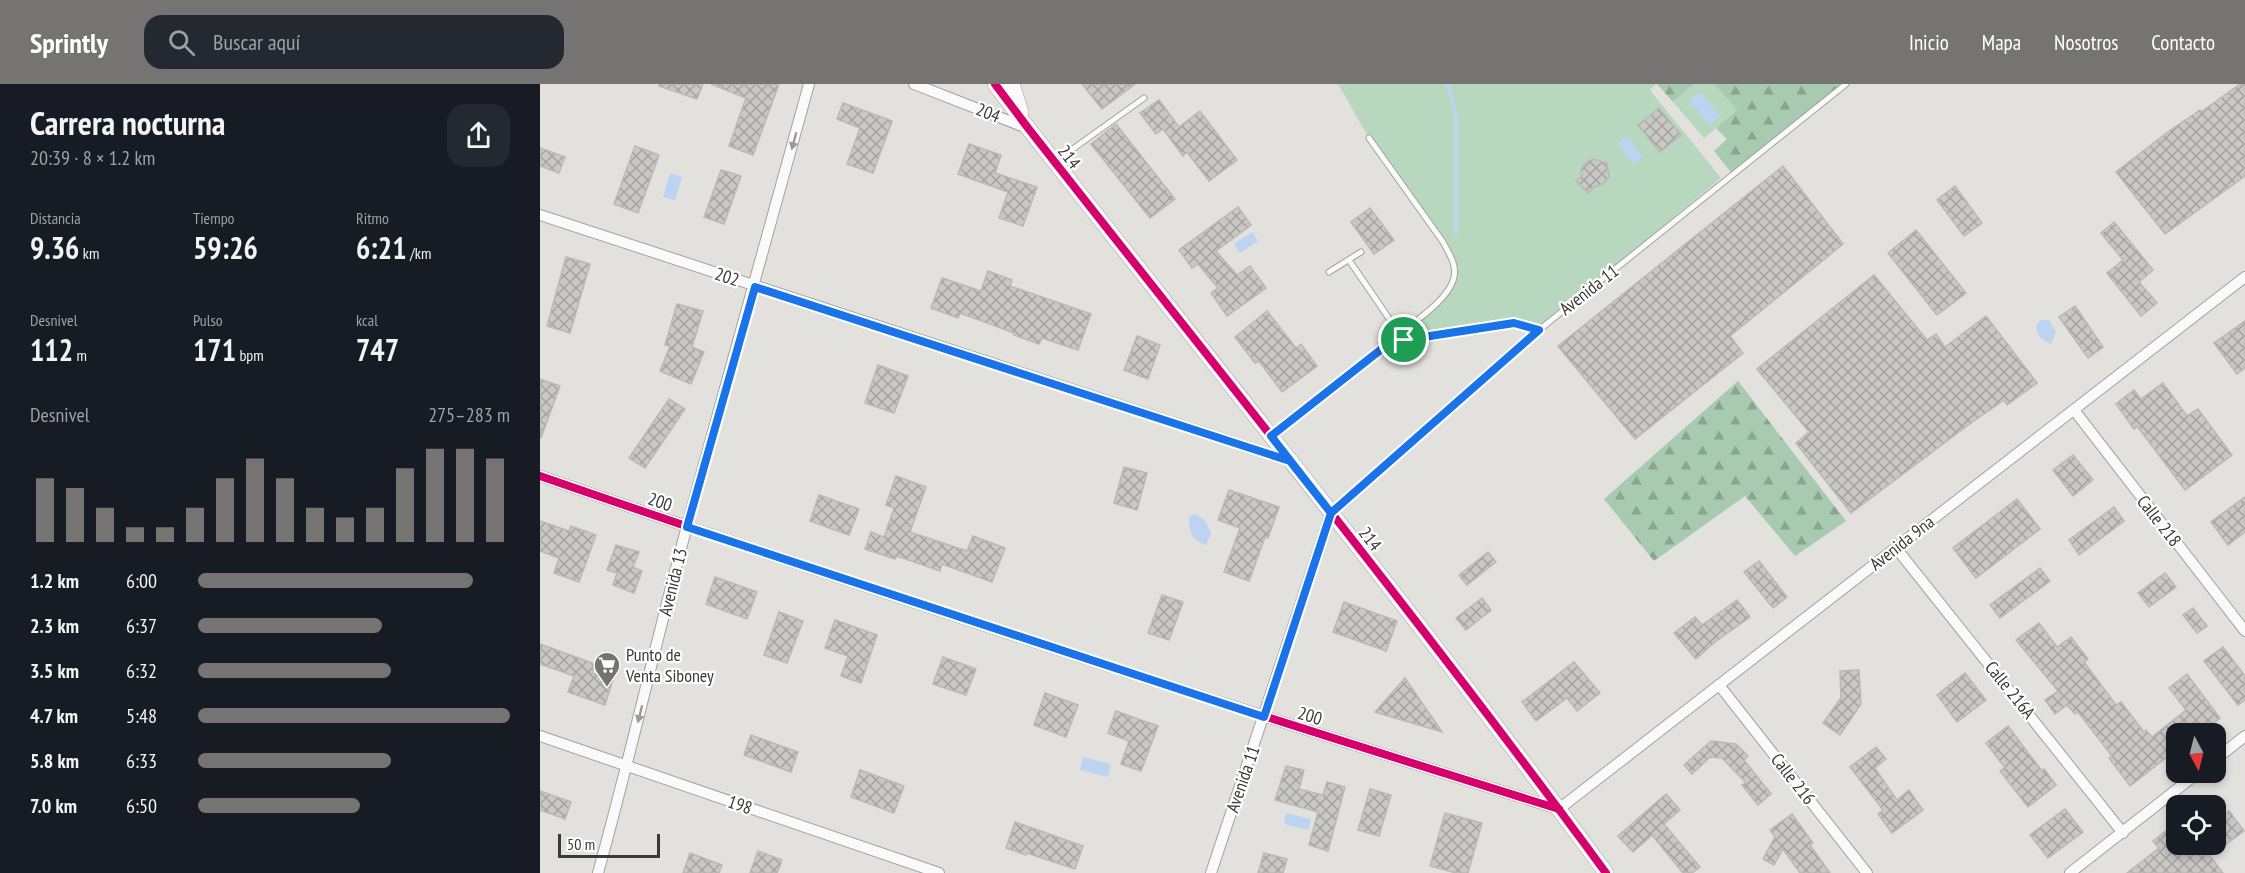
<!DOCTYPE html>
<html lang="es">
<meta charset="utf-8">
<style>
:root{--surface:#171b24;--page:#242831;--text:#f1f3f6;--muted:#9ea1a6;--accent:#757472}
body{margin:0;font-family:"PT Sans Narrow",sans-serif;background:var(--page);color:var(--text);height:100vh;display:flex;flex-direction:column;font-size:22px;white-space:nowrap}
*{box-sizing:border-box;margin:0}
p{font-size:20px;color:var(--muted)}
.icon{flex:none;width:33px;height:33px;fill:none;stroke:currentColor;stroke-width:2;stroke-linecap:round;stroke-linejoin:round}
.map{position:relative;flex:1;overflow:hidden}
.details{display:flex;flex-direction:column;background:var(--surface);width:540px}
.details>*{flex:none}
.needle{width:39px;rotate:173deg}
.controls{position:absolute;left:1626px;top:639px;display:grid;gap:12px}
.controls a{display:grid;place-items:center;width:60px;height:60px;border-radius:12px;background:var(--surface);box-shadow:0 3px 9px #0003;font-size:30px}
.scale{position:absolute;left:18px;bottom:15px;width:102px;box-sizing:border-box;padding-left:6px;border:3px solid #3b3a38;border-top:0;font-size:16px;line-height:21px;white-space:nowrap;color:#3b3a38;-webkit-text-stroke:4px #fff;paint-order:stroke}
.pin{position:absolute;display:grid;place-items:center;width:51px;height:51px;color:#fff;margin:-26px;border:3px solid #fff;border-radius:50%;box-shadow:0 2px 6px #0007}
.round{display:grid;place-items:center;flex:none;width:63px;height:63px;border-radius:18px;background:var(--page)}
.head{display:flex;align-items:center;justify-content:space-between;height:102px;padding:0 30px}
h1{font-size:33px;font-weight:700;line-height:45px}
.stats{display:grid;grid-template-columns:repeat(3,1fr);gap:9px;height:102px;padding:6px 30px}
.stats div{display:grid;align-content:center}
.stats b{font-size:30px;font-weight:700}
.stats small{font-size:16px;font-weight:400}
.stats p{font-size:16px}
.chart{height:168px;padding:12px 30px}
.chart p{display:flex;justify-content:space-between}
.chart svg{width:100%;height:108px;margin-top:6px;stroke:var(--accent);stroke-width:6}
ul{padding:0 30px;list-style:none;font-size:20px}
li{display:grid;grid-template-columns:96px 72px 1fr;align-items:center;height:45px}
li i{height:15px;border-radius:8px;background:var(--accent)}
header{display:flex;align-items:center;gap:36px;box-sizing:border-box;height:84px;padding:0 30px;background:var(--accent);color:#fff}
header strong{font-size:28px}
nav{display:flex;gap:33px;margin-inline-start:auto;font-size:21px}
.search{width:420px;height:54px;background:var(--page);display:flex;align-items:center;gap:15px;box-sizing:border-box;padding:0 21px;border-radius:18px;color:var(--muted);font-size:22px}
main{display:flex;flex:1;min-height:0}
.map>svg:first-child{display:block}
.green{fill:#b8d7bf}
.forest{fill:url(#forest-firs)}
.water{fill:#bcd3f1}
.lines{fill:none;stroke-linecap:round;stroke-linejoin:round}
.stream{stroke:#bcd3f1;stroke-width:4}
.building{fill:url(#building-cross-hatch);stroke:#bab9b6;stroke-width:1.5}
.lane-casing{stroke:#a3a29f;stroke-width:7}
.street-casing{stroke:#a3a29f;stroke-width:12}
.secondary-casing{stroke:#a3a29f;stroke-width:16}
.lane{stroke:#fbfafa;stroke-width:5}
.street{stroke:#fbfafa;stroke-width:10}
.secondary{stroke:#fbfafa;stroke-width:15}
.cycleway-casing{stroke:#fff;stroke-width:11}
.cycleway{stroke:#d6006c;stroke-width:8}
.oneway{fill:#9b9a99}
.route-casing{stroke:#fff;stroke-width:12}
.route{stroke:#1a73e8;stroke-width:8}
.labels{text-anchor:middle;stroke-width:4.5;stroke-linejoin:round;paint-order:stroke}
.street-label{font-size:18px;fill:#3b3a38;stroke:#fff}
.poi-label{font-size:18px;fill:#3b3a38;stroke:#fff;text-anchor:start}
</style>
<header>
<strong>Sprintly</strong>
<div class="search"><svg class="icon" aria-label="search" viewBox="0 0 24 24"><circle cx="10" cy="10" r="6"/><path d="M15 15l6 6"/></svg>Buscar aquí</div>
<nav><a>Inicio</a><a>Mapa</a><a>Nosotros</a><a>Contacto</a></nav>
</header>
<main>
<section class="details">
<div class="head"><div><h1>Carrera nocturna</h1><p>20:39 · 8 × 1.2 km</p></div><a class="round"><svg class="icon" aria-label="share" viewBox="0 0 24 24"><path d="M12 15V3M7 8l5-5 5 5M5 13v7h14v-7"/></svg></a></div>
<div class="stats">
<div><p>Distancia</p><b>9.36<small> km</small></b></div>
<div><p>Tiempo</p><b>59:26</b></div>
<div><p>Ritmo</p><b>6:21<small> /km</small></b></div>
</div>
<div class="stats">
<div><p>Desnivel</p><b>112<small> m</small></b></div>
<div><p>Pulso</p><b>171<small> bpm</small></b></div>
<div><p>kcal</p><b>747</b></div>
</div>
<div class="chart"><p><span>Desnivel</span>275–283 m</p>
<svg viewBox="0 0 160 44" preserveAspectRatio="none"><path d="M5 44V18M15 44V22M25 44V30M35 44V38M45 44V38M55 44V30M65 44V18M75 44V10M85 44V18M95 44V30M105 44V34M115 44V30M125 44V14M135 44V6M145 44V6M155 44V10"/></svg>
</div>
<ul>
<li><b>1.2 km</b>6:00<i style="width:88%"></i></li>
<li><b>2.3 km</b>6:37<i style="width:59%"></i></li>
<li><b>3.5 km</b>6:32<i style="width:62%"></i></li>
<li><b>4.7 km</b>5:48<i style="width:100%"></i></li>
<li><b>5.8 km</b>6:33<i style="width:62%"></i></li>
<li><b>7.0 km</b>6:50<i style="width:52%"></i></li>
</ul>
</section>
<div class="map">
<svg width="1705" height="789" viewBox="0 0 1705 789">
<defs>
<pattern id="forest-firs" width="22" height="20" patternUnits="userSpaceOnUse" patternTransform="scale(1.5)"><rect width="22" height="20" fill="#a8cab0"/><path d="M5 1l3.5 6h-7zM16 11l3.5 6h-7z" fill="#8aa590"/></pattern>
<pattern id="building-cross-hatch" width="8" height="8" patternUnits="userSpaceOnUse" patternTransform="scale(1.5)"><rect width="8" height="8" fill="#c9c8c5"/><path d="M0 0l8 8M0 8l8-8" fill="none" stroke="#a4a3a1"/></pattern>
</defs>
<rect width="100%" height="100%" fill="#e2e1dd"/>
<g class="green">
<polygon points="798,0 1116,0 1110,6 1181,94 999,246 974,239 864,256 860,249 899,217 914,193 912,175 829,54"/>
<polygon points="1154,0 1174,0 1197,26 1164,54 1133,18"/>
</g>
<g class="forest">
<polygon points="1117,0 1154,0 1133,18"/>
<polygon points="1174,0 1306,0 1194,92 1174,67 1187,55 1176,44 1197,26"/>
<polygon points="1198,297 1306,437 1255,472 1205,412 1114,477 1064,415"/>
</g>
<g class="water">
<polygon points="1160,8 1180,32 1170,41 1149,17"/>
<polygon points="1088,53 1103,74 1093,80 1078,59"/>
<polygon points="130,89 142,93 135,116 123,113"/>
<polygon points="712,148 718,157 700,169 694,160"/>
<path d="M 1500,236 L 1509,236 L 1516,248 L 1511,260 C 1502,257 1498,253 1496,243 Z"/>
<path d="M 655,430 C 664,433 668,441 671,450 L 666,461 C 652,456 649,448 649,433 Z"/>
<polygon points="543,673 571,680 568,693 540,686"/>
<polygon points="746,729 771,735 768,746 744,740"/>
</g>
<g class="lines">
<polyline class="stream" points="908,0 916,32 916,149"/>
</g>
<g class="building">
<polygon points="119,0 163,0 157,15 119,2"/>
<polygon points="171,0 239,0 213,71 189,62 206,14"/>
<polygon points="542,0 595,0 562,25"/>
<polygon points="1700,0 1705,0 1705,92 1625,150 1576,88 1629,47 1660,26 1661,28"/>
<polygon points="619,16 639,43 660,27 697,76 669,97 647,68 643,72 623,45 616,50 600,29"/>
<polygon points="303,19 352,37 333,89 307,80 320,44 297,35"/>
<polygon points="1119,24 1141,51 1120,68 1098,41"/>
<polygon points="576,40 635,115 610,134 551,60"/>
<polygon points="429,60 461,71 455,89 497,103 483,142 459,134 468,108 418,90"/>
<polygon points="95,62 119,71 98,129 74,120"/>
<polygon points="0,64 25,73 19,89 0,82"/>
<polygon points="1053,75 1067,79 1069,93 1063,100 1054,103 1048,109 1036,97 1042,92 1041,87 1045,79"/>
<polygon points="1243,82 1303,160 1190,252 1203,269 1095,355 1018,262"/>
<polygon points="181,86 201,92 184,140 164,133"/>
<polygon points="1415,102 1442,139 1424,152 1397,116"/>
<polygon points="698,123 711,141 676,167 697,191 710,182 726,204 687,232 671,209 678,204 658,180 652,184 639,166"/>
<polygon points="830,124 854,156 834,170 811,138"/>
<polygon points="1574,138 1613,186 1599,198 1617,219 1601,232 1567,189 1583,176 1561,149"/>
<polygon points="1376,146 1426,209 1397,231 1348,169"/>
<polygon points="26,173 50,180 30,249 7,242"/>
<polygon points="448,187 472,196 470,202 551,230 538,266 502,254 499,260 474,251 474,249 420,229 418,234 391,224 402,194 441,207"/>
<polygon points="1334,191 1387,256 1396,250 1405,263 1446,232 1497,299 1467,321 1464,316 1427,342 1311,429 1256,359 1269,348 1217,285"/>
<polygon points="137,220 163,227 152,263 164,268 151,300 120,287 130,262 125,261"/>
<polygon points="1535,222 1563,263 1548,274 1519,233"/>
<polygon points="727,227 756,264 761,260 777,282 742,308 719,277 715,279 695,253"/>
<polygon points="1705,237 1705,284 1697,290 1674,259"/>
<polygon points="597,252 620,261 608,295 584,286"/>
<polygon points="338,281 368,292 354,329 325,319"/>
<polygon points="0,295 20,302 1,354 0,354"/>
<polygon points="1623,299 1647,332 1658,325 1692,371 1645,406 1597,342 1594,345 1576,320 1594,306 1601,315"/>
<polygon points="129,315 145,325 105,384 89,374"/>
<polygon points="1533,371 1553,396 1533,412 1513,386"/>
<polygon points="584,383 607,389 597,426 574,419"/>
<polygon points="356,392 386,403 370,448 427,467 433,452 465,464 452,498 402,480 400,487 357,472 355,475 325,465 331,448 344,453 354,424 346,421"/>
<polygon points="689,406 739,423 728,454 725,453 709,497 684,488 700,444 678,436"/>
<polygon points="279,411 319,425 309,451 270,437"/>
<polygon points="1705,413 1705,448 1688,461 1671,438"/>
<polygon points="1477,415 1500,445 1436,494 1413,464"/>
<polygon points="1574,423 1584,437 1539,471 1529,456"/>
<polygon points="0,437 29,447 31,442 56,451 39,498 14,489 19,474 0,467"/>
<polygon points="76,461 99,468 93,483 102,487 94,509 73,501 77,489 67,486"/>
<polygon points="948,468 956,478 927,501 919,491"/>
<polygon points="1219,477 1247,513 1233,524 1204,488"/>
<polygon points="1500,484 1510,497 1460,534 1450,521"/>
<polygon points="1625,489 1636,503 1609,523 1598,509"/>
<polygon points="175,493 217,508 207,535 166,520"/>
<polygon points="622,511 643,518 629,556 608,549"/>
<polygon points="942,514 951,526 926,546 916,534"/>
<polygon points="1197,516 1210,533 1175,558 1156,575 1134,549 1155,533 1162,541"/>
<polygon points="804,518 857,537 846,567 793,548"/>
<polygon points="1653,524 1667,542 1657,549 1643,531"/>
<polygon points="239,528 263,537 247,579 224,571"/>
<polygon points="295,536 337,551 321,599 301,592 308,572 285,564"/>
<polygon points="1499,539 1517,563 1531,553 1548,575 1544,578 1576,621 1581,618 1604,648 1606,646 1612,653 1646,626 1629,604 1647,590 1680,634 1659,650 1636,650 1636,666 1590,702 1569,674 1572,672 1538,628 1535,630 1527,621 1515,630 1505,616 1518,607 1476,556"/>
<polygon points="0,560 55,580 52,589 73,596 65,621 28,608 34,592 0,580"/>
<polygon points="1683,563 1705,592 1705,616 1698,621 1664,577"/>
<polygon points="403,573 436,585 426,611 393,600"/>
<polygon points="1034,578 1060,609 1037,627 1027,614 996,637 982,618"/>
<polygon points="1319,586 1321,620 1300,651 1283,639 1301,614 1300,587"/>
<polygon points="1425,589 1446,616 1417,638 1397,611"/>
<polygon points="865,594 902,648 835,628"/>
<polygon points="505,609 538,621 526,653 494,641"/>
<polygon points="576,627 618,642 601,687 581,680 589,657 568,649"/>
<polygon points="1468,642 1502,687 1504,685 1516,701 1488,723 1460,687 1465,684 1446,659"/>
<polygon points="211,651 258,668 251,688 204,671"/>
<polygon points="1171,657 1196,660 1208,672 1204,676 1231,710 1218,721 1202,701 1206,699 1182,674 1170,673 1152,690 1144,681"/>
<polygon points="1336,663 1346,675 1335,684 1357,716 1369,706 1383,726 1352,749 1338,730 1343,726 1310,683"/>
<polygon points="746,682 764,686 759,705 783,711 787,698 805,703 788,767 769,761 778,728 735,716"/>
<polygon points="320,686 364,702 354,729 311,713"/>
<polygon points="830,705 851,711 839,752 818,746"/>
<polygon points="0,707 31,718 25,735 0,726"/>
<polygon points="1126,710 1140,726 1124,740 1160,783 1152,789 1143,789 1112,751 1093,768 1078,752"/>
<polygon points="1525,725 1543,748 1508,774 1490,751"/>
<polygon points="1689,727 1704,747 1670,772 1683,789 1587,789 1619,764 1613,757 1636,739 1636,760 1676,760 1676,737"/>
<polygon points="905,729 942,739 928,789 916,789 890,782"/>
<polygon points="1252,730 1273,759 1270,761 1290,789 1260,789 1243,765 1234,781 1223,775 1235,753 1230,746"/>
<polygon points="475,738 543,762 535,785 487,769 486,771 466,764"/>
<polygon points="218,767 242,776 237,789 210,789"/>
<polygon points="150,769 182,781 179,789 143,789"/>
<polygon points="724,769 747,775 743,789 718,789"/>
</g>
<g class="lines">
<g class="lane-casing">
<g id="lane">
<path d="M 829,54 L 903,158 C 908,168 917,180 914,193 C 910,214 876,237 860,249"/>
<polyline points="516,77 604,14"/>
<polyline points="809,176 861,252"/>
<polyline points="789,188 821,168"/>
<polyline points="733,351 848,260 974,239 999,246 1306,0"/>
<polyline points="793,427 999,246"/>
</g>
</g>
<g class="street-casing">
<g id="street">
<polyline points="374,0 487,44"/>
<polyline points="0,131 750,377"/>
<polyline points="1534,326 1705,547"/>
<path d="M 0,392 C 338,509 678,619 1019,725 L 1705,193"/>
<polyline points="1356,464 1583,749"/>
<polyline points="1179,601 1327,789"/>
<polyline points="0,652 399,789"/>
<polyline points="1676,675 1705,652"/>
<path d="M 58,789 C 90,674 116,557 147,442 C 187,294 229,148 269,0"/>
<polyline points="671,789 791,429"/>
<polyline points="1530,789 1659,688"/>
</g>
</g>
<g class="secondary-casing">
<g id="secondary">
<path d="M 455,0 L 488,44 C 682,291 880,536 1066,789"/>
<polyline points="472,0 481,28"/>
</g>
</g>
<use href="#lane" class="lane"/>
<use href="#street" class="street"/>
<use href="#secondary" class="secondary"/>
<g class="cycleway-casing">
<g id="cycleway">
<path d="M 455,0 L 488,44 C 682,291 880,536 1066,789"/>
<path d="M 0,392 C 338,509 678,619 1019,725"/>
</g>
</g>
<use href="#cycleway" class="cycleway"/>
</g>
<defs><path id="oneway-solid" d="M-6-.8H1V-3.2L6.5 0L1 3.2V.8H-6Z" transform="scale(1.5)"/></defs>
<g class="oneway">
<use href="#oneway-solid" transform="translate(254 57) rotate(105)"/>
<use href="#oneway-solid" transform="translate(100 630) rotate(104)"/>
</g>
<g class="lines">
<g class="route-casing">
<polyline id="route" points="864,256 848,260 731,352 791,429 724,633 147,443 215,203 750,377 791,429 999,246 974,239 864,256"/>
</g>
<use href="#route" class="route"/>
</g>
<defs>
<g id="supermarket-pin" transform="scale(1.35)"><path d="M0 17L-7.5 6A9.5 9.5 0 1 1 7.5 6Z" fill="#757472" stroke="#fff"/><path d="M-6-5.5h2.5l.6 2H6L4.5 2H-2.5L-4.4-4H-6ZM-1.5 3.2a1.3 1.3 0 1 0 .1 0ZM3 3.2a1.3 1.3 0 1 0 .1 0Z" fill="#fff"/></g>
</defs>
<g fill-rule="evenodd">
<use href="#supermarket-pin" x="67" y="581"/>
</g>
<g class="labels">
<g class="street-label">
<text transform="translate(448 29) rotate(22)" y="6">204</text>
<text transform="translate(529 73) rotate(52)" y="6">214</text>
<text transform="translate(187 193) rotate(18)" y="6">202</text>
<text transform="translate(1049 206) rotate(-38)" y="6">Avenida 11</text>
<text transform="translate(120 418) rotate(19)" y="6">200</text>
<text transform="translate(1619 437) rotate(52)" y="6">Calle 218</text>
<text transform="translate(830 455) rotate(52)" y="6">214</text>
<text transform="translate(1362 459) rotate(-38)" y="6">Avenida 9na</text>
<text transform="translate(133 498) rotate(-76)" y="6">Avenida 13</text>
<text transform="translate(1470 606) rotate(51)" y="6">Calle 216A</text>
<text transform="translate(770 632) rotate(17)" y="6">200</text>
<text transform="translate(703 695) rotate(-71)" y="6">Avenida 11</text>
<text transform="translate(1253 695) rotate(52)" y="6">Calle 216</text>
<text transform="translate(200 721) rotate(19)" y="6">198</text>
</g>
<g class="poi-label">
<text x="86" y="577">Punto de<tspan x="86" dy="21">Venta Siboney</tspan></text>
</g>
</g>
</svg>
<div class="controls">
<a><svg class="needle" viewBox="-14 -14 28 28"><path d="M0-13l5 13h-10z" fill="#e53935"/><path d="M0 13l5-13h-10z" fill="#9ea1a6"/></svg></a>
<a><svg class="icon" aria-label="locate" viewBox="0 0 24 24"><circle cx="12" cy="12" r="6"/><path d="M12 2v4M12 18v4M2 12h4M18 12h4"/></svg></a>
</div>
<div class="scale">50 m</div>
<div class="pin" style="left:864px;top:256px;background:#1e9e55"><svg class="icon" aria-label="arrive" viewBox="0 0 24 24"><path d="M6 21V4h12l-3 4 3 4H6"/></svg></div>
</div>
</main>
